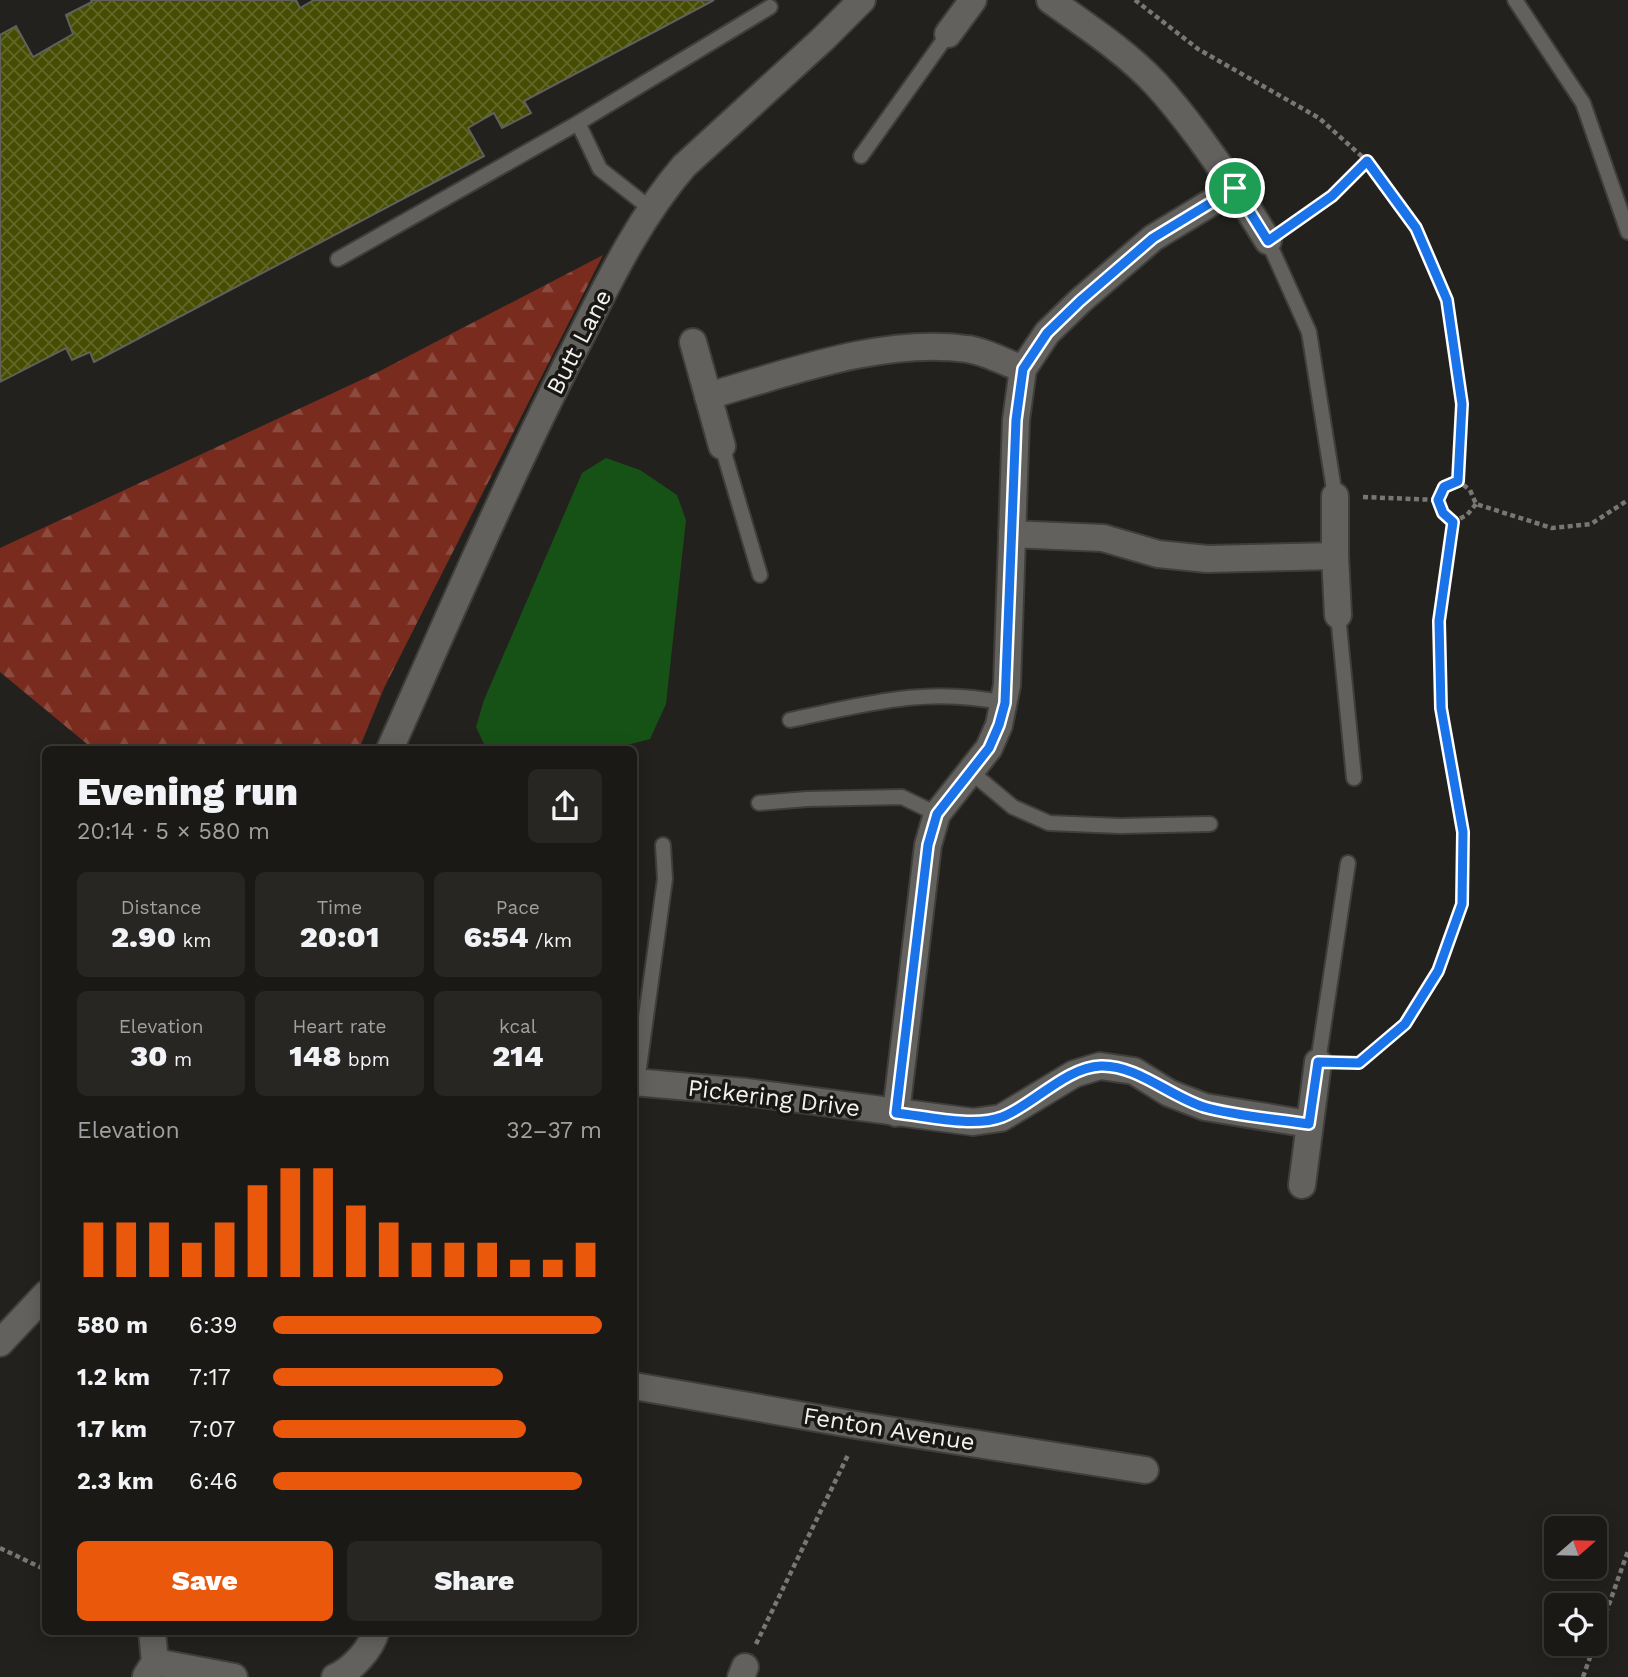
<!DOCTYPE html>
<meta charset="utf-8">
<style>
:root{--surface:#1a1916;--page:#272623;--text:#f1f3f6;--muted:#9fa0a1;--line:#383835;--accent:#ea580c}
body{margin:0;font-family:"Work Sans",sans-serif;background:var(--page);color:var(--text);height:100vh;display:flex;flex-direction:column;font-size:26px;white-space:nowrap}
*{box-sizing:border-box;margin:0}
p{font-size:23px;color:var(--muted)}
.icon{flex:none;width:38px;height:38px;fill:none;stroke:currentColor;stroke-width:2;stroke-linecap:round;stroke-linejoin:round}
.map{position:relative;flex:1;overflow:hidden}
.drawer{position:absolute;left:42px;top:746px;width:595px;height:889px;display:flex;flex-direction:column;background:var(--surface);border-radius:10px;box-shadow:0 4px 18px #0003,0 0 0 2px var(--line)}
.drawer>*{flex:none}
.needle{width:46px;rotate:70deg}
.fabs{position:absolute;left:1544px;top:1516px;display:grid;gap:14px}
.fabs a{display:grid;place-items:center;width:63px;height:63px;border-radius:10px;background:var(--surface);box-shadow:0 4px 18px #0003,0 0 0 2px var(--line);font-size:35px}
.pin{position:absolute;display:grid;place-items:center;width:60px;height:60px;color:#fff;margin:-30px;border:4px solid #fff;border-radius:50%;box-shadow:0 2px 7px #0007}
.round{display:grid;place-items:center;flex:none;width:74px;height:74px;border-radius:10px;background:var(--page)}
.headline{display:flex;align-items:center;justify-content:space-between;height:119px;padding:0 35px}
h1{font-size:38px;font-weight:800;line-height:52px}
.metrics{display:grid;grid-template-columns:repeat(3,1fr);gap:10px;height:119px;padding:7px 35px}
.metrics div{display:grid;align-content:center;border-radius:10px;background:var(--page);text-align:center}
.metrics b{font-size:30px;font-weight:800}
.metrics small{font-size:19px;font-weight:400}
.metrics p{font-size:19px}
.chart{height:196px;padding:14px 35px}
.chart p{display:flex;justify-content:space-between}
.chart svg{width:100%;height:126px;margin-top:7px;stroke:var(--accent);stroke-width:6}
.action{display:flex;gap:14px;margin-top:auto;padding:14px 35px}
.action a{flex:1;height:80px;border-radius:10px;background:var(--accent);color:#fff;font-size:28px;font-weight:800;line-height:80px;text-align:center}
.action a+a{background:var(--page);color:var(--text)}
ul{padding:0 35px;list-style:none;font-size:23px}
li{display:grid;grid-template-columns:112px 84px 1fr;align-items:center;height:52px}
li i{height:18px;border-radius:9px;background:var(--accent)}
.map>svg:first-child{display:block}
.forest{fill:url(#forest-firs)}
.water{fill:#165215}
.building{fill:url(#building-cross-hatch);stroke:#60615c;stroke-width:2}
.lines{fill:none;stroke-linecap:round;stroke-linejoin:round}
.service-casing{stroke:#3f3e3b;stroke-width:18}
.minor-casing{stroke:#3f3e3b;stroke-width:30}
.path{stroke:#797775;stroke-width:4.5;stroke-dasharray:5 3.5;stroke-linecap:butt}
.service{stroke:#63615d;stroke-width:14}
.minor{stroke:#63615d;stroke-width:26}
.route-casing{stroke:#fff;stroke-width:14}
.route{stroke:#1a73e8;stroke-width:9}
.labels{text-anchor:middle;stroke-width:7;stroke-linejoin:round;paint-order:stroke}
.street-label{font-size:24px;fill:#f3f2f0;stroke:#1a1814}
</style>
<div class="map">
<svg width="1628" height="1677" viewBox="0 0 1628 1677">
<defs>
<pattern id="forest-firs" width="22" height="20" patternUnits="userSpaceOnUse" patternTransform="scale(1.75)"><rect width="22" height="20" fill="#792c1e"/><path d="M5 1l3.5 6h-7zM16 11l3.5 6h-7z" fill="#8c4b3f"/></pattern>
<pattern id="building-cross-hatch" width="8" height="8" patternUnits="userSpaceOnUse" patternTransform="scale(1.75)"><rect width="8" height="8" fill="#464d03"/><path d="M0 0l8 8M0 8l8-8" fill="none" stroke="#616728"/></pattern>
</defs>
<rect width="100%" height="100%" fill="#23211e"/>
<polygon class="forest" points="603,255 384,688 359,749 93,749 0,672 0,548 376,373"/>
<polygon class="water" points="606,458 640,470 677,495 686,520 666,704 650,739 612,749 490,749 484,744 476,727 484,700 582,473"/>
<polygon class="building" points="91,0 296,0 300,8 314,0 714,0 524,101 531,113 502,128 494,113 468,128 484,156 94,362 90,352 72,360 66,348 0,382 0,35 16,26 33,57 73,34 66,15 92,2"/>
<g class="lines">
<g class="service-casing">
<g id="service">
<polyline points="1515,0 1583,103 1628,232"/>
<polyline points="861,156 948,34"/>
<polyline points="651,209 600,169 578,123 770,7"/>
<polyline points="1268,241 1309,332 1335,496"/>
<polyline points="338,259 578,123"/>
<polyline points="722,446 760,575"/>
<polyline points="1338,615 1354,778"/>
<path d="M 790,720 C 866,704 927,686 1005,703"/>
<polyline points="971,772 1013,807 1049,823 1120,826 1210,824"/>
<polyline points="759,803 807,799 902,797 937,814"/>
<polyline points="1318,1062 1348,863"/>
<polyline points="637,1082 665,879 663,845"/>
</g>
</g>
<g class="minor-casing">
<g id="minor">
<path d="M 1050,0 C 1086,26 1125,51 1156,84 C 1185,116 1210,152 1235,188"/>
<polyline points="948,34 973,0"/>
<polyline points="693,342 722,446"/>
<path d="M 708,396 C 788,373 884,337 967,349 C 985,351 1006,363 1023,369"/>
<polyline points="1335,496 1335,556 1338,615"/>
<polyline points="1012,534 1103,538 1158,554 1207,559 1335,556"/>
<path d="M 390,749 C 448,619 504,489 568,362 C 603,294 634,224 684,166 L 823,39 L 862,0"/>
<polyline points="634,1082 746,1092 973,1122 1001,1118 1074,1074 1100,1066 1134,1071 1169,1093 1205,1107 1309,1124"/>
<polyline points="896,1113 928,845 937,814 989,748 999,725 1007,685 1016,420 1023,369 1047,333 1080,301 1153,238 1235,188 1268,241"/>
<polyline points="1302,1185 1318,1062"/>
<polyline points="0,1343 46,1294"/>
<polyline points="634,1386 862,1426 1145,1470"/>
<polyline points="155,1662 234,1677"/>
<polyline points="146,1676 155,1662 152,1631"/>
<path d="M 335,1677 C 352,1670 371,1649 376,1631"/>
<polyline points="741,1677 745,1667"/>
</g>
</g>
<g class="path">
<polyline points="1135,0 1198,49 1319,118 1367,161 1416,228 1447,300 1462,404 1458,481"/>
<polyline points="1290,225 1332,196 1367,161"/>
<polyline points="1363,497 1438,500"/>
<polyline points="1476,504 1467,515 1453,522 1443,513 1438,500 1444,487 1458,481 1470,490 1476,504 1552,528 1591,524 1628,500"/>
<polyline points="1347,1062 1359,1063 1405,1025 1438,971 1462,904 1463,832 1441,708 1439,621 1453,522"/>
<polyline points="0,1548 46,1570"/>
<polyline points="756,1644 849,1453"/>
<polyline points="1583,1677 1628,1551"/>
</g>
<use href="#service" class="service"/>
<use href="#minor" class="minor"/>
</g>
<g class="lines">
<g class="route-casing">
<path id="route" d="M 1367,161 L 1416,228 L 1447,300 L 1462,404 L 1458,481 L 1444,487 L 1438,500 L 1443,513 L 1453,522 L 1439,621 L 1441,708 L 1463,832 L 1462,904 L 1438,971 L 1405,1024 L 1359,1063 L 1318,1062 L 1309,1124 C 1277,1119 1235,1116 1204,1107 C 1169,1096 1137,1065 1101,1066 C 1066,1067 1033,1105 1002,1117 C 973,1128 926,1116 896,1113 L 928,845 L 937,814 L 989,748 L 999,725 L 1005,703 L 1016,420 L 1023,369 L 1047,333 L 1080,301 L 1153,238 L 1235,188 L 1268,241 L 1332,196 Z"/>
</g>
<use href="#route" class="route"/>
</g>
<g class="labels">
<g class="street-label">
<text transform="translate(579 342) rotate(-63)" y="8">Butt Lane</text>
<text transform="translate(774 1098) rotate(7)" y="8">Pickering Drive</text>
<text transform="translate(889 1429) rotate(9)" y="8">Fenton Avenue</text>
</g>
</g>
</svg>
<div class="fabs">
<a><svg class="needle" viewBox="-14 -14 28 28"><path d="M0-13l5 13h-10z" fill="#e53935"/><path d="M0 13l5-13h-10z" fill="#9fa0a1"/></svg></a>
<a><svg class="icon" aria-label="locate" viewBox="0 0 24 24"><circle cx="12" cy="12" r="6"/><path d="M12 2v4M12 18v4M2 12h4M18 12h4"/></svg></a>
</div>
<div class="pin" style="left:1235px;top:188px;background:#1e9e55"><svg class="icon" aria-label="arrive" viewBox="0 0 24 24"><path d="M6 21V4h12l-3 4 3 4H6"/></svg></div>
<section class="drawer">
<div class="headline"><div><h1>Evening run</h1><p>20:14 · 5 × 580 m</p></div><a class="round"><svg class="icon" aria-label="share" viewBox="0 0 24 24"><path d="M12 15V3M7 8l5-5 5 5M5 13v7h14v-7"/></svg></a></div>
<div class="metrics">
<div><p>Distance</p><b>2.90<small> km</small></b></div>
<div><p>Time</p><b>20:01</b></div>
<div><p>Pace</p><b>6:54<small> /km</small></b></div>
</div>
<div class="metrics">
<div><p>Elevation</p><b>30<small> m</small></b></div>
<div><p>Heart rate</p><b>148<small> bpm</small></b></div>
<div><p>kcal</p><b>214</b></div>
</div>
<div class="chart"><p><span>Elevation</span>32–37 m</p>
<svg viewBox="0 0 160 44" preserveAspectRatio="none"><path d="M5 44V25M15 44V25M25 44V25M35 44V32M45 44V25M55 44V12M65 44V6M75 44V6M85 44V19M95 44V25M105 44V32M115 44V32M125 44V32M135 44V38M145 44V38M155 44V32"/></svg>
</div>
<ul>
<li><b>580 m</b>6:39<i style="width:100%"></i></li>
<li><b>1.2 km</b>7:17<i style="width:70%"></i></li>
<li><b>1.7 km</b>7:07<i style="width:77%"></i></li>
<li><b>2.3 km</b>6:46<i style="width:94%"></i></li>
</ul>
<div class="action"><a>Save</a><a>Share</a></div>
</section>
</div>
